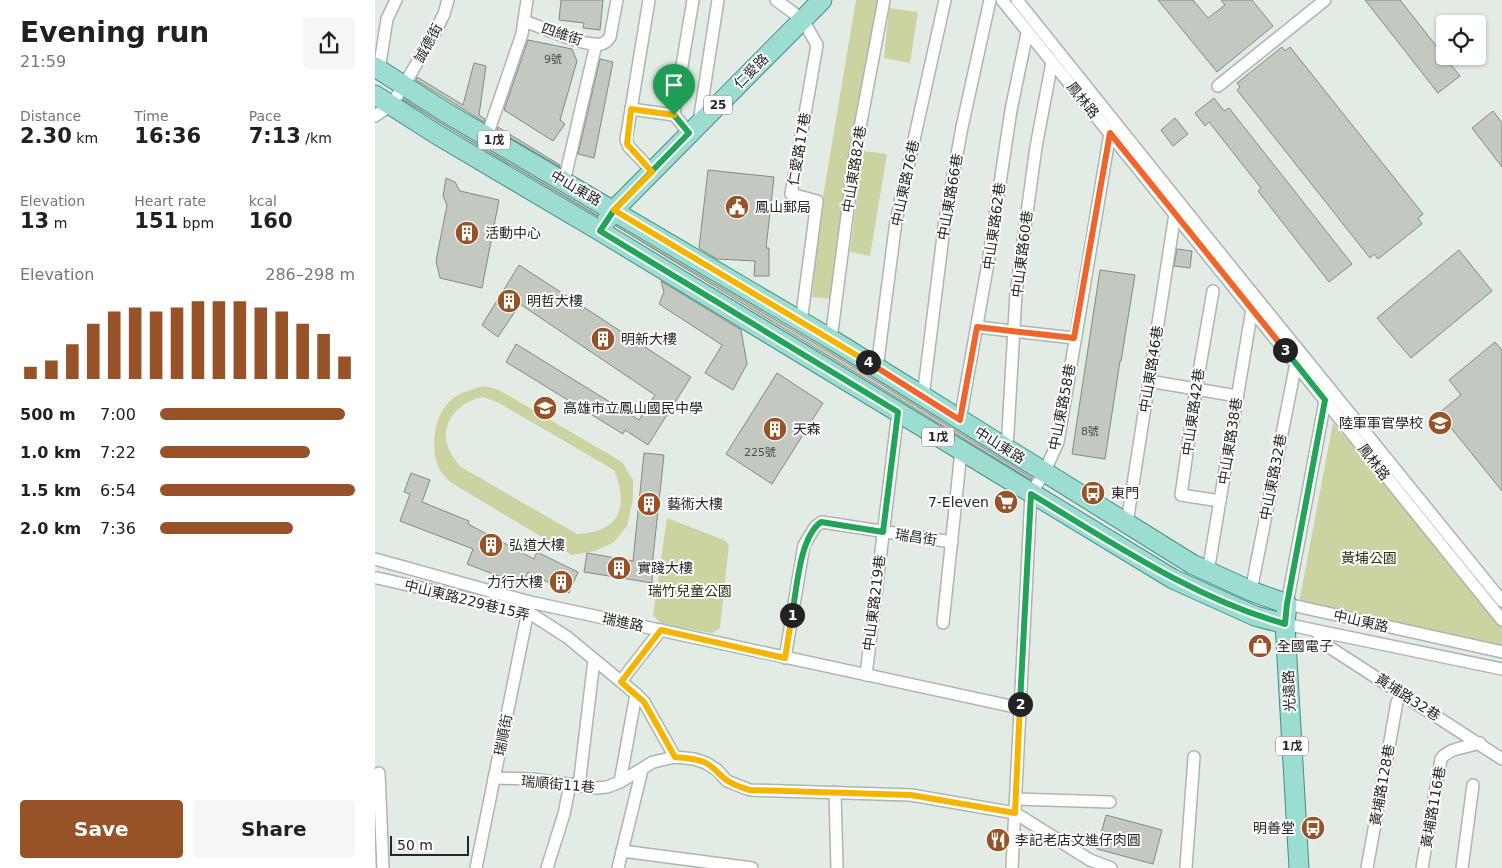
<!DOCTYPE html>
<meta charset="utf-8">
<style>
:root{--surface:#fff;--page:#f6f6f6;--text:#202124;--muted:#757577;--accent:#985228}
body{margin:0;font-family:"DejaVu Sans","Noto Sans TC",sans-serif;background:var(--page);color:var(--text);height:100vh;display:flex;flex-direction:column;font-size:19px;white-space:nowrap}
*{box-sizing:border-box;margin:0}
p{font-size:16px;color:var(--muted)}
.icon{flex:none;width:28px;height:28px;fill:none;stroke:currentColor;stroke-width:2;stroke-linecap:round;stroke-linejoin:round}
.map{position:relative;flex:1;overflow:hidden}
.details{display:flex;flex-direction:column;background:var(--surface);width:375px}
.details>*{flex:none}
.tools{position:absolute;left:1061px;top:15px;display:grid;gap:10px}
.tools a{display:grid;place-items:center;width:50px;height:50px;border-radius:5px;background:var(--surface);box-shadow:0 1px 4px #0004;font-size:25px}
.scale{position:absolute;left:15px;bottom:12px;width:79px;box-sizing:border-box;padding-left:5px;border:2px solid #242725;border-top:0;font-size:14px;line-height:18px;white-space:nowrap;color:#242725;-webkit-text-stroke:4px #fff;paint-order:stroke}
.pin{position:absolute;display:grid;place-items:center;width:42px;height:42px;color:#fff;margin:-51px -21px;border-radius:50% 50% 50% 0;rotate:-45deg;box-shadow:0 0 5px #0007}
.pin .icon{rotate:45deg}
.km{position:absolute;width:25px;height:25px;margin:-12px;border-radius:50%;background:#222;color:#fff;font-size:14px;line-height:25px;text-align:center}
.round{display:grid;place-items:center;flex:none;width:52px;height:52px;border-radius:5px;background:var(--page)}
.head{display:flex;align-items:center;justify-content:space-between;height:85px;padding:0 20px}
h1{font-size:28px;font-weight:600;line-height:38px}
.figures{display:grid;grid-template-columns:repeat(3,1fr);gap:8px;height:85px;padding:5px 20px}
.figures div{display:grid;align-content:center}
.figures b{font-size:21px;font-weight:600}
.figures small{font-size:14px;font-weight:400}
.figures p{font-size:14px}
.chart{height:140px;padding:10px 20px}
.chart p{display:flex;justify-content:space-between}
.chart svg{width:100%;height:90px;margin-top:5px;stroke:var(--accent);stroke-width:6}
.action{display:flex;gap:10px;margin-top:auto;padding:10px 20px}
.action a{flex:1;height:58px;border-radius:5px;background:var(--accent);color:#fff;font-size:20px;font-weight:600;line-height:58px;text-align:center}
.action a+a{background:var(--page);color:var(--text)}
ul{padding:0 20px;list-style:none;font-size:16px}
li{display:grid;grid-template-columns:80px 60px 1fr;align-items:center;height:38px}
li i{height:12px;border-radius:6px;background:var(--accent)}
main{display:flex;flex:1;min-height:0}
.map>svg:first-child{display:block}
.green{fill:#cbd3a0;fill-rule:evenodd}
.building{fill:#c3c9c0;stroke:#848a81}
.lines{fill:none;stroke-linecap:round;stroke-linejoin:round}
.minor-casing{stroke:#acb5af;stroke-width:14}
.primary-casing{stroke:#468f81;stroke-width:21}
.minor{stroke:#fff;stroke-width:11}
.primary{stroke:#9bddd1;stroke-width:19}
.split-1-casing{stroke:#fff;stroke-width:10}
.split-2-casing{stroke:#fff;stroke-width:10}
.split-3-casing{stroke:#fff;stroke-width:10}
.split-4-casing{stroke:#fff;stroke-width:10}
.split-5-casing{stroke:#fff;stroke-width:10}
.split-1{stroke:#22a559;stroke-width:6}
.split-2{stroke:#f5b400;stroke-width:6}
.split-3{stroke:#22a559;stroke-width:6}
.split-4{stroke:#f0652b;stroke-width:6}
.split-5{stroke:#f5b400;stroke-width:6}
.labels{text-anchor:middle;stroke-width:4;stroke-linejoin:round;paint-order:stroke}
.number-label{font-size:11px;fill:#4c504c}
.shield{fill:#fff;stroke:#666866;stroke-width:1}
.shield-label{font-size:12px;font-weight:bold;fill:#242725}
.street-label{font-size:14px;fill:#242725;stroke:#fff}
.poi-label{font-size:14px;fill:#242725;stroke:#fff;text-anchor:start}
.park-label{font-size:14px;fill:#2c2f10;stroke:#fff}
</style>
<main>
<section class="details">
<div class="head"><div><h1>Evening run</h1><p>21:59</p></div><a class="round"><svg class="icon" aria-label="share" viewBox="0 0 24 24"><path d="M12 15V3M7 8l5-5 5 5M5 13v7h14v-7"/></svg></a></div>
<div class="figures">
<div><p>Distance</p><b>2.30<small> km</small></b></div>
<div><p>Time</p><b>16:36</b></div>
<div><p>Pace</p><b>7:13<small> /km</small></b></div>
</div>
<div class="figures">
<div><p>Elevation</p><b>13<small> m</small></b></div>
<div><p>Heart rate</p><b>151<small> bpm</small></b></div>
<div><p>kcal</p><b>160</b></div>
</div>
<div class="chart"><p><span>Elevation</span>286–298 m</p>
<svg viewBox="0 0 160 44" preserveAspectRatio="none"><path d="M5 44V38M15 44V35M25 44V27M35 44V17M45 44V11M55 44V9M65 44V11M75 44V9M85 44V6M95 44V6M105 44V6M115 44V9M125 44V11M135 44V17M145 44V22M155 44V33"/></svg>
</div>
<ul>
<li><b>500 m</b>7:00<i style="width:95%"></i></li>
<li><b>1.0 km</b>7:22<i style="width:77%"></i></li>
<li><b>1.5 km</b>6:54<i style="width:100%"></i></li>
<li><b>2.0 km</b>7:36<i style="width:68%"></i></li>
</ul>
<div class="action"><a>Save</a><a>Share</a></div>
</section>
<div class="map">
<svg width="1127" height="868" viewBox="0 0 1127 868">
<rect width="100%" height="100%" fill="#e2ece5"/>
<g class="green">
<polygon points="481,0 503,0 476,137 457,299 437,297 443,226"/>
<polygon points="514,8 543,12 535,63 509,58"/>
<polygon points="488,151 512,154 495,256 475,252"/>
<path d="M 109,386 L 124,390 L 247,462 L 258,480 L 258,499 L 252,526 L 239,542 L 220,551 L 197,555 L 75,482 C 72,478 67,474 65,470 C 54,450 59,414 76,400 C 85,392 98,389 109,386 ZM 109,397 L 124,403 L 239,470 C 249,494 252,522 221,531 C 215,533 208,533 202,534 L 86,467 C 80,460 74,453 72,443 C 66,420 87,400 109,397 Z"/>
<polygon points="958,423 1127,621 1127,652 924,603"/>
<polygon points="292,518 349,540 354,545 345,628 337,633 286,624 278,615"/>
</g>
<g class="building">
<polygon points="186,0 228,0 225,30 208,28 209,23 184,20"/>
<polygon points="783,0 818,0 833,18 850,5 846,0 877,0 898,26 842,72"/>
<polygon points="990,0 1025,0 1085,76 1063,93"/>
<polygon points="153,40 197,49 202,61 185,120 190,124 178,141 129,110"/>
<polygon points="907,47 910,51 915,47 1048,214 1043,218 1047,224 1003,259 999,254 995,258 862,90 865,87 862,83"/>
<polygon points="225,59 238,62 219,158 203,154"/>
<polygon points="99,63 111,66 104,115 110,119 109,122 41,80 42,77 88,105"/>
<polygon points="839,98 849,111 854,108 977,264 954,282 883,191 886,188 834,122 830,126 820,113"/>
<polygon points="29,99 64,122 222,215 222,216 114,152 28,100"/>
<polygon points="1118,111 1127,123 1127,167 1097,128"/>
<polygon points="800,118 813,134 798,146 786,130"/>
<polygon points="123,127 185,165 185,167 122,130"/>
<polygon points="333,170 399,177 391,248 394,248 394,276 379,276 380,261 342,259 324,248"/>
<polygon points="71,178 80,182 85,191 124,200 107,288 65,278 61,261 72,205 68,196"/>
<polygon points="241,226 450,349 657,478 656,480"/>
<polygon points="802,249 817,251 815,268 799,266"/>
<polygon points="1084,250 1117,291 1036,358 1002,318"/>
<polygon points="144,265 316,377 273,445 250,430 248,434 131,362 141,344 264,420 280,395 145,304 123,337 107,325"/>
<polygon points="725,270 760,275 746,361 745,361 730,459 697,454"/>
<polygon points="286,281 366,330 372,364 358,390 330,373 347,345 284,304 289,292"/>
<polygon points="1120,342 1127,350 1127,491 1064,413 1086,395 1074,380"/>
<polygon points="402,373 448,403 397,484 351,454"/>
<polygon points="269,453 289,455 278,557 277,583 209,572 212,553 258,561"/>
<polygon points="36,473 55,480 47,502 94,521 93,524 159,559 162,552 203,572 194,593 153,572 147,585 92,564 98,549 25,521 35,494 29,492"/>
<polygon points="731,815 787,830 778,864 722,849"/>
</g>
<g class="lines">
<g class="minor-casing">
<g id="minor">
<polyline points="274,0 251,140 254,147 277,171"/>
<polyline points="401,0 428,20 442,45 416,194 442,201 426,322"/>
<polyline points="627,0 1127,620"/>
<polyline points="642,0 831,236 1127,601"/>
<path d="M 149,21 C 167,27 209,47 226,44 C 231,43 233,40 235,37 L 242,0"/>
<polyline points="4,70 12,19 21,0"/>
<polyline points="843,86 950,0"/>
<polyline points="256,109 299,115"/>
<polyline points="0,116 16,105 29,85 60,32 69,14 73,0"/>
<polyline points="324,122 343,0"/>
<polyline points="314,133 301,117 299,113 318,0"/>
<polyline points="112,136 147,34 152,0"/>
<polyline points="189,182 221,44"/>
<polyline points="838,291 821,389 806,495 845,501"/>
<polyline points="602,327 699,338"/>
<polyline points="456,339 480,154 509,0"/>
<polyline points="502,368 521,221 570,0"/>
<polyline points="774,381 862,396"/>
<polyline points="951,396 912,604 1127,652"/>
<polyline points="548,397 570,220 587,127 615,0"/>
<polyline points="585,420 613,263 636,110 652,33"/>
<polyline points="632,449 641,293 661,147 677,62"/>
<polyline points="752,523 800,214"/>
<polyline points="0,559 155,602 645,708"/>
<polyline points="833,572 877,309"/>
<polyline points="2,578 153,612 192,637 261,694 269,702 300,757"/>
<polyline points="876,591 921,363"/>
<polyline points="568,623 586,451"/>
<polyline points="910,624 1127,669"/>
<polyline points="942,632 951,645 1127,759"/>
<polyline points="410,658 429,545 440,527 447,522 577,542"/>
<polyline points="491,675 523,412"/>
<polyline points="246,681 286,630"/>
<polyline points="4,773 8,868"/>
<polyline points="119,778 157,779 221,788 232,787 245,782 278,762 300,757 319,759 331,763 342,770 352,781 375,790 536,795 640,813 715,860 736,868"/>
<polyline points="245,782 261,694"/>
<polyline points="204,786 219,660"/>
<polyline points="460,792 462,868"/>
<polyline points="641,799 735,802"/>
<polyline points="247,851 377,868"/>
<polyline points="101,868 154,606"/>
<polyline points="172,868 189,814 195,784"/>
<polyline points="243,868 267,770"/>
<polyline points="637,868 656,494 669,473 683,442 735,133"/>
<polyline points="811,868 819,757"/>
<polyline points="992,868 1022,702"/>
<path d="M 1047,868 L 1066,759 C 1073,748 1093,747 1105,743"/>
<polyline points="1087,868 1098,785"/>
</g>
</g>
<g class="primary-casing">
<g id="primary">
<polyline points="0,67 70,112 456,339 817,564 876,591 912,604 910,624 924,868"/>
<polyline points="0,95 61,134 225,231 798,579 880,616 910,624"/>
<polyline points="232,220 239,210 447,0"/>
</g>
</g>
<use href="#minor" class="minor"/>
<use href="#primary" class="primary"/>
</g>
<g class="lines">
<g class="split-1-casing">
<path id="split-1" d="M 299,115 L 314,133 L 239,210 L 225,231 L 523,412 L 508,532 L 446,522 C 424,538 422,589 417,615"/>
</g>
<g class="split-2-casing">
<path id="split-2" d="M 417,615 L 410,658 L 286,630 L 246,682 L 269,702 L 300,757 C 311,758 322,758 331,763 C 340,768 345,776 353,781 C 359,785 368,788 375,790 L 536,795 L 640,813 L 645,704"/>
</g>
<g class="split-3-casing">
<path id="split-3" d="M 645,704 L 656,494 C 738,543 818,598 910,624 L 912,604 L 950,400 L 910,350"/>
</g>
<g class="split-4-casing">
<polyline id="split-4" points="493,362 585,420 602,327 699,338 735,133 910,350"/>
</g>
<g class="split-5-casing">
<polyline id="split-5" points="299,115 256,109 252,144 277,172 239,210 493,362"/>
</g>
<use href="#split-1" class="split-1"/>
<use href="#split-2" class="split-2"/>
<use href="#split-3" class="split-3"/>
<use href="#split-4" class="split-4"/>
<use href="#split-5" class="split-5"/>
</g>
<defs>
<g id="civic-disc" transform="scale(1.25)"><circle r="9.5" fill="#985228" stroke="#fff"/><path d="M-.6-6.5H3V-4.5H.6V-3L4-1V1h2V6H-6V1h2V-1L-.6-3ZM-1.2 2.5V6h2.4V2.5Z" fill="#fff"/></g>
<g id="building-disc" transform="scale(1.25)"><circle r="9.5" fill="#985228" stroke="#fff"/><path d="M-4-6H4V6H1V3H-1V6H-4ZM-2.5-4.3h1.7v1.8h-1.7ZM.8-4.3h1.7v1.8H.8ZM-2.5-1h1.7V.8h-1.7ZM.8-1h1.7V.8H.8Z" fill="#fff"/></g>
<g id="school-disc" transform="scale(1.25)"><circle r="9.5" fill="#985228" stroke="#fff"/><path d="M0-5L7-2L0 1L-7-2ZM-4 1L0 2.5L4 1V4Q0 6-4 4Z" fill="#fff"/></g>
<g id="university-disc" transform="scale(1.25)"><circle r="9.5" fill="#985228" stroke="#fff"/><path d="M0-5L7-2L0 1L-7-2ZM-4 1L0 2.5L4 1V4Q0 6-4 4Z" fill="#fff"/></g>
<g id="bus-disc" transform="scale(1.25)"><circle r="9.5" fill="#985228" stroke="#fff"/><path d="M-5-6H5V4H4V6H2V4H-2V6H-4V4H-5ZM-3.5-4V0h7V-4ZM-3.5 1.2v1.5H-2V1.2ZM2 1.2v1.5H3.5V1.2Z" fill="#fff"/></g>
<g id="supermarket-disc" transform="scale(1.25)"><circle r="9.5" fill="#985228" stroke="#fff"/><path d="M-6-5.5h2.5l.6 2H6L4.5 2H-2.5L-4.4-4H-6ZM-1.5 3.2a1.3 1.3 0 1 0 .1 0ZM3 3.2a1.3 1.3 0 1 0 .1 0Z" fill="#fff"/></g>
<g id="shop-disc" transform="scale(1.25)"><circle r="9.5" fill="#985228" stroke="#fff"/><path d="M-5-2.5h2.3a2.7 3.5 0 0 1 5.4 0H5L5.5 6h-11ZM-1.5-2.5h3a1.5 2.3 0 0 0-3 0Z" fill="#fff"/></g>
<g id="restaurant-disc" transform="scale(1.25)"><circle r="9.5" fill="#985228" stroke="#fff"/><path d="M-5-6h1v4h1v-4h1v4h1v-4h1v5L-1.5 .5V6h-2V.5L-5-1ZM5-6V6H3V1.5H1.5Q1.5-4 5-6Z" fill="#fff"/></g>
</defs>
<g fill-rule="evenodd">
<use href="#civic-disc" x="362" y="207"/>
<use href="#building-disc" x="92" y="233"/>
<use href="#building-disc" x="134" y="301"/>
<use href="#building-disc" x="228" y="339"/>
<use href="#school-disc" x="170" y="408"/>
<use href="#university-disc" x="1065" y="423"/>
<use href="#building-disc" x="400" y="429"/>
<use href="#bus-disc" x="718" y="493"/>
<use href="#supermarket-disc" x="631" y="502"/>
<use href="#building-disc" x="274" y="504"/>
<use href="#building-disc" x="116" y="545"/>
<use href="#building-disc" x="244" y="568"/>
<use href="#building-disc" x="186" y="582"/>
<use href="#shop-disc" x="885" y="646"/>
<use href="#bus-disc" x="938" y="828"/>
<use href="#restaurant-disc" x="623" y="840"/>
</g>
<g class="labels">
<g class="number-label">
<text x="178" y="63">9號</text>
<text x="715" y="435">8號</text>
<text x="385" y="456">225號</text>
</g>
<g class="shield">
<rect x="329" y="95.5" width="28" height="19" rx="4"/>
<rect x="103" y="130.5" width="32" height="19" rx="4"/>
<rect x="547" y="427.5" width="32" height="19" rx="4"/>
<rect x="901" y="736.5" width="32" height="19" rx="4"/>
</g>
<g class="shield-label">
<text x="343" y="109">25</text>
<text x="119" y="144">1戊</text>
<text x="563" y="441">1戊</text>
<text x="917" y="750">1戊</text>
</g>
<g class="street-label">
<text transform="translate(187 34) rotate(18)" y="5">四維街</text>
<text transform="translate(53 43) rotate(-61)" y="5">誠德街</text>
<text transform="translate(376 71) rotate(-45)" y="5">仁愛路</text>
<text transform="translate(708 100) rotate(51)" y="5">鳳林路</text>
<text transform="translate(424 149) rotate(-80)" y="5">仁愛路17巷</text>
<text transform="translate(479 169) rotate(-81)" y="5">中山東路82巷</text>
<text transform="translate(530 183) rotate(-78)" y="5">中山東路76巷</text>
<text transform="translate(201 188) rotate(30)" y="5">中山東路</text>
<text transform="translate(575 197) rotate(-80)" y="5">中山東路66巷</text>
<text transform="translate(619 226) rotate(-82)" y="5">中山東路62巷</text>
<text transform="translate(647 254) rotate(-83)" y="5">中山東路60巷</text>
<text transform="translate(776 369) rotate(-81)" y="5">中山東路46巷</text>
<text transform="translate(687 407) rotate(-79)" y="5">中山東路58巷</text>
<text transform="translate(818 412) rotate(-82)" y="5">中山東路42巷</text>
<text transform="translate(855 441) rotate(-81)" y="5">中山東路38巷</text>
<text transform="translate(625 445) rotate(32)" y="5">中山東路</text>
<text transform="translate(999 462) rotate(52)" y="5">鳳林路</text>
<text transform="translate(898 477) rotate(-79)" y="5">中山東路32巷</text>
<text transform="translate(541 537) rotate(9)" y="5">瑞昌街</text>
<text transform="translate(92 600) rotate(14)" y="5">中山東路229巷15弄</text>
<text transform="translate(499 603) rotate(-83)" y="5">中山東路219巷</text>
<text transform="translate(986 621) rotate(13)" y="5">中山東路</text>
<text transform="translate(248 622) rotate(12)" y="5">瑞進路</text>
<text transform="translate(914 691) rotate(-93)" y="5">光遠路</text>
<text transform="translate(1033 697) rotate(33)" y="5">黃埔路32巷</text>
<text transform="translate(128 735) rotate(-79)" y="5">瑞順街</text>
<text transform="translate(183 784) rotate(5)" y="5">瑞順街11巷</text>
<text transform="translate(1007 785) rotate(-80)" y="5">黃埔路128巷</text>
<text transform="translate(1058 807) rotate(-80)" y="5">黃埔路116巷</text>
</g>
<g class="poi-label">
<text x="380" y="212">鳳山郵局</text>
<text x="110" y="238">活動中心</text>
<text x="152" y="306">明哲大樓</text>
<text x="246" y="344">明新大樓</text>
<text x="188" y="413">高雄市立鳳山國民中學</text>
<text x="1048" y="428" text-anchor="end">陸軍軍官學校</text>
<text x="418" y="434">天森</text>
<text x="736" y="498">東門</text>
<text x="614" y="507" text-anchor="end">7-Eleven</text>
<text x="292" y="509">藝術大樓</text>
<text x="134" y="550">弘道大樓</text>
<text x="262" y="573">實踐大樓</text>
<text x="168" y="587" text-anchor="end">力行大樓</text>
<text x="902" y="651">全國電子</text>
<text x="920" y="833" text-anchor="end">明善堂</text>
<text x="640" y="845">李記老店文進仔肉圓</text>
</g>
<g class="park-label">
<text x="994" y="563">黃埔公園</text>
<text x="315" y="596">瑞竹兒童公園</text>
</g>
</g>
</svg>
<div class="tools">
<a><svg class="icon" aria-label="locate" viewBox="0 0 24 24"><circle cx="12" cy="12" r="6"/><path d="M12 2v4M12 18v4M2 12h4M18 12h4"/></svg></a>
</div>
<div class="scale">50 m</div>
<div class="pin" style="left:299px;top:115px;background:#1e9e55"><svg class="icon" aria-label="arrive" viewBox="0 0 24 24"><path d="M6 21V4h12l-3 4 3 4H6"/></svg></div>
<b class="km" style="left:417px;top:615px">1</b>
<b class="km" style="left:645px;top:704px">2</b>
<b class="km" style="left:910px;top:350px">3</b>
<b class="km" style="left:493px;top:362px">4</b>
</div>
</main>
